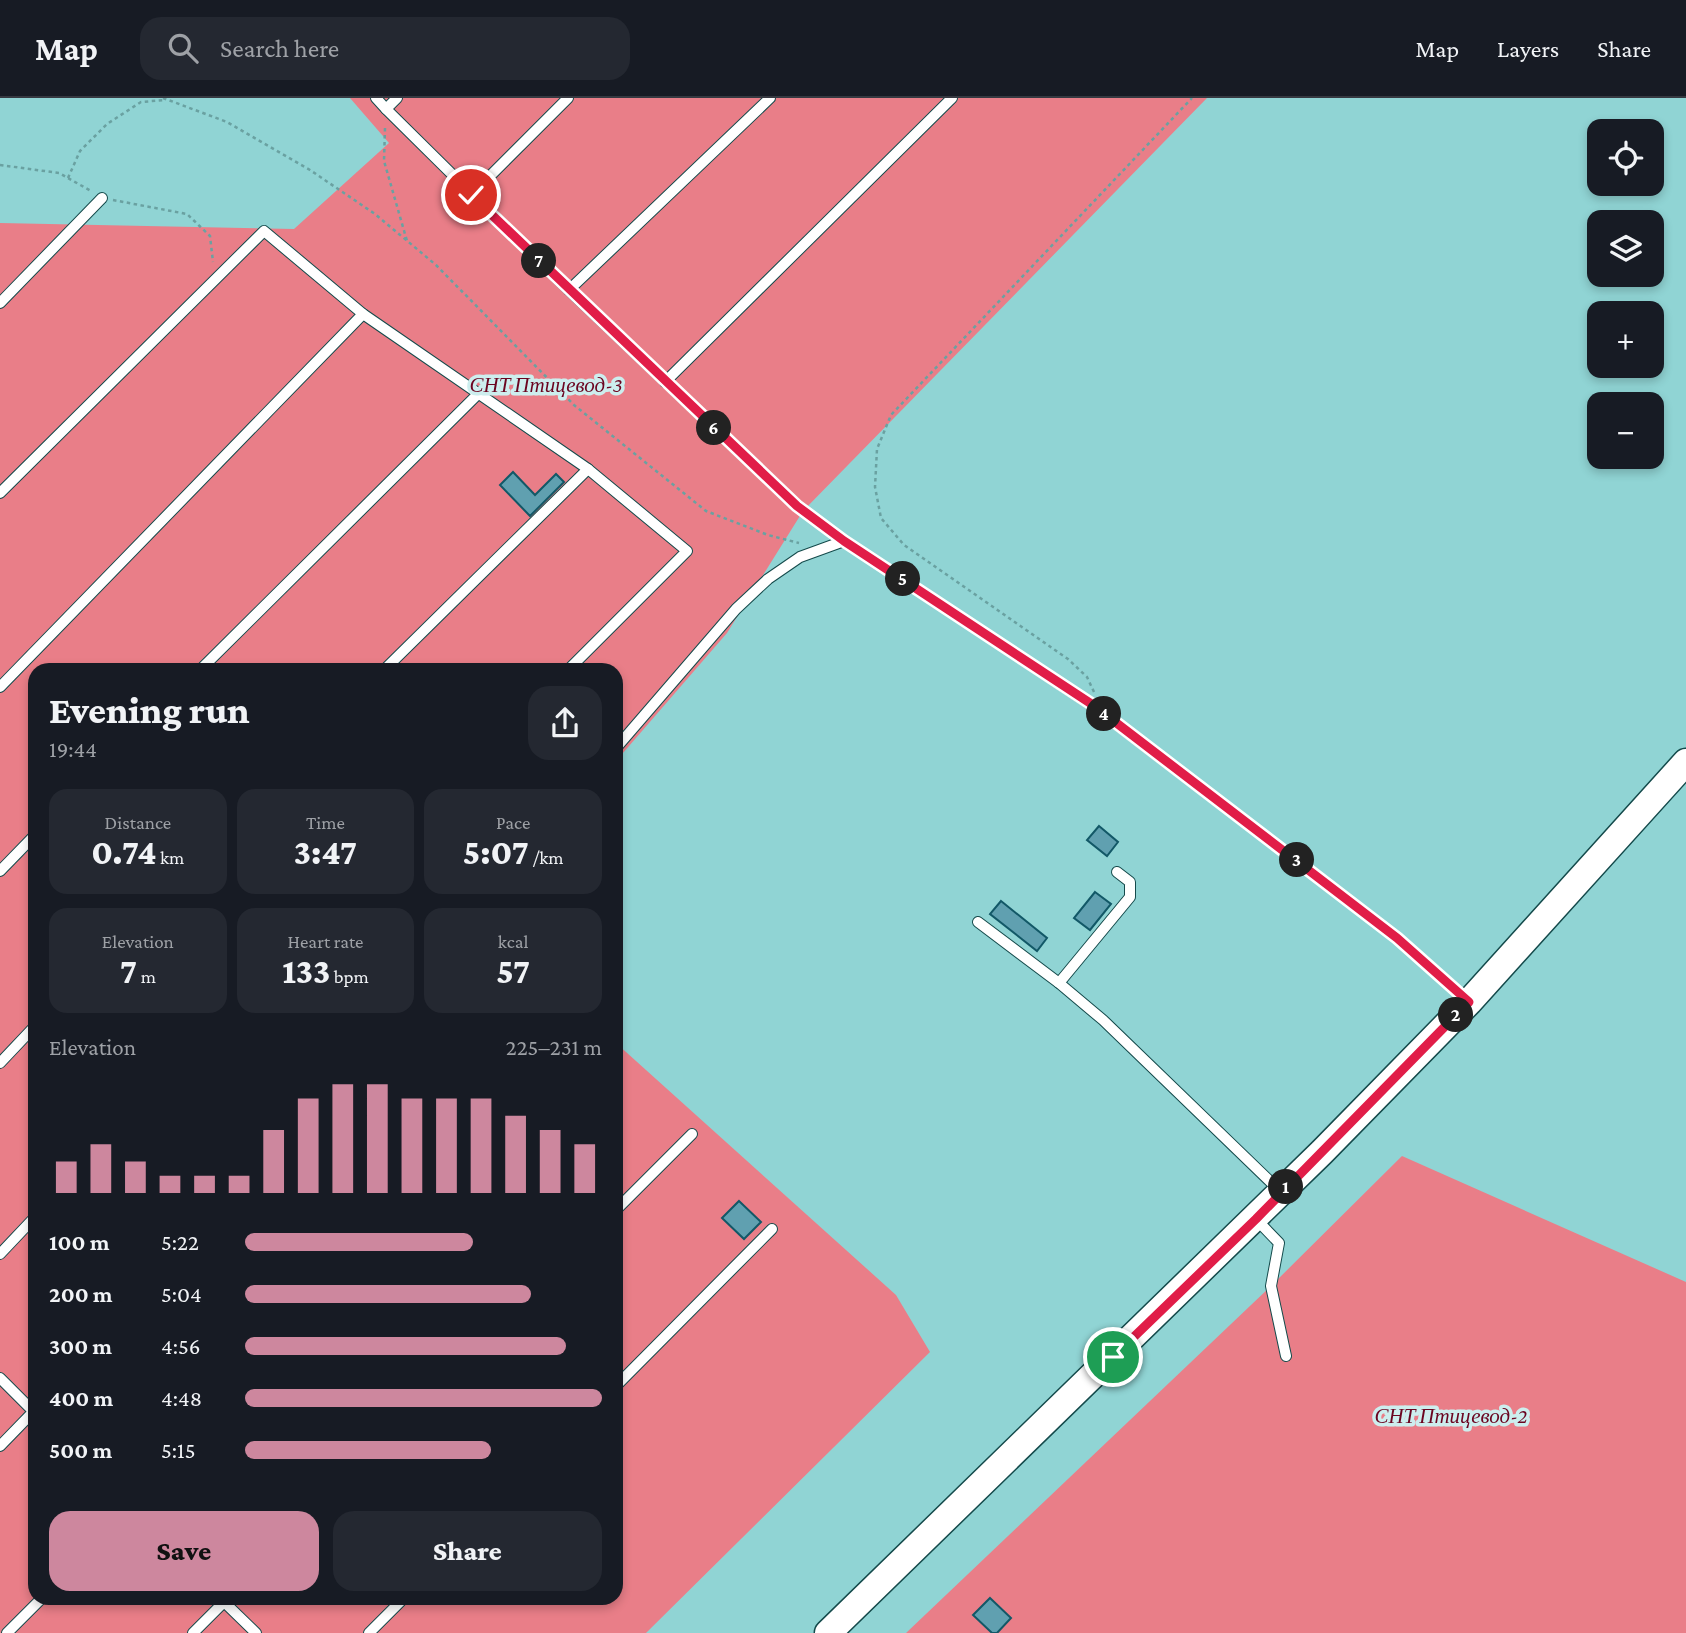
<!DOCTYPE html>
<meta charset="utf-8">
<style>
:root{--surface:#171b24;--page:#242831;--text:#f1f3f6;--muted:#9ea1a6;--line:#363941;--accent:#cd879e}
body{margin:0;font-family:"Crimson Pro",serif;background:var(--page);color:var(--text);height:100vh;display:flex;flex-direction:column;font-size:26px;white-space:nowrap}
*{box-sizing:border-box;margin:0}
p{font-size:23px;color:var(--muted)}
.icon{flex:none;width:38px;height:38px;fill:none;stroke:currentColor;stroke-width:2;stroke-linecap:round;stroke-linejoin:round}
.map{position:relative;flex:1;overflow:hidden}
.panel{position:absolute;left:28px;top:565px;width:595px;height:942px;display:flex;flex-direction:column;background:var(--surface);border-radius:21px;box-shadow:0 4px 10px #0003}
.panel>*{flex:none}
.controls{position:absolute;left:1587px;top:21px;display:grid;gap:14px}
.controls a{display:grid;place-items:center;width:77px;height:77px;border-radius:14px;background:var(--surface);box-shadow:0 4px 10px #0003;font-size:35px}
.pin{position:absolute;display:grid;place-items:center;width:60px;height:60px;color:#fff;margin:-30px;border:4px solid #fff;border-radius:50%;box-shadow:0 2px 7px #0007}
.km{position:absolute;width:35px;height:35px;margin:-18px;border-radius:50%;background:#222;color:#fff;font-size:19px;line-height:35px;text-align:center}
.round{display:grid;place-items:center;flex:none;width:74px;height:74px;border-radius:21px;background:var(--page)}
.overview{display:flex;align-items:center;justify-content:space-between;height:119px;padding:0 21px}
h1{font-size:38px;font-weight:800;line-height:52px}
.figures{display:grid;grid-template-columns:repeat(3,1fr);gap:10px;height:119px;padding:7px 21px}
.figures div{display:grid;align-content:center;border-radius:18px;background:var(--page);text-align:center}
.figures b{font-size:35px;font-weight:800}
.figures small{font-size:19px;font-weight:400}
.figures p{font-size:19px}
.chart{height:196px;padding:14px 21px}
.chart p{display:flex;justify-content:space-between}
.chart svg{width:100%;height:126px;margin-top:7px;stroke:var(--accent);stroke-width:6}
.primary-button{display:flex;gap:14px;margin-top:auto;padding:14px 21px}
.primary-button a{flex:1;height:80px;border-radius:21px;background:var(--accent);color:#111;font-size:28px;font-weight:800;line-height:80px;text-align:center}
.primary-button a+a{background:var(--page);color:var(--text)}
ul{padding:0 21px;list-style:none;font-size:23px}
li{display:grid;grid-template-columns:112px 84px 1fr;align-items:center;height:52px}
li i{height:18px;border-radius:9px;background:var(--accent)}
header{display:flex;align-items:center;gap:42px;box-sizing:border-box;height:98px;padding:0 35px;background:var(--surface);border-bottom:2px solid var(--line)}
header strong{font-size:33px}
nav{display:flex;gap:38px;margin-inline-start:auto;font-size:24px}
.search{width:490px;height:63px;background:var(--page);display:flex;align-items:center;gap:18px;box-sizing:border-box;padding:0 24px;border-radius:21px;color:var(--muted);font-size:26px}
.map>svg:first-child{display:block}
.green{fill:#e97e88}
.building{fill:#60a0b0;stroke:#125867;stroke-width:2}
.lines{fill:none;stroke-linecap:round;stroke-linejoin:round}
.service-casing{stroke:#144a4b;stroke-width:12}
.secondary-casing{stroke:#144a4b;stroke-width:29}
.path{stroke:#6aa1a1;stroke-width:2.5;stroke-dasharray:3.5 3.5;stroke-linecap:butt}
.service{stroke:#fff;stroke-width:10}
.secondary{stroke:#fff;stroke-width:26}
.route-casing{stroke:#fff;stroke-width:14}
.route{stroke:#e11d48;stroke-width:9}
.labels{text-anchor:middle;stroke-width:7;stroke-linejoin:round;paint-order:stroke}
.park-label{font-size:21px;font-style:italic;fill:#6b0520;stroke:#cdeeee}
</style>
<header>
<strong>Map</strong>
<div class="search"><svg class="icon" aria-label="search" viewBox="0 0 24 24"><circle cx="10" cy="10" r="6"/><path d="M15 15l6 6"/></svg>Search here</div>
<nav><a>Map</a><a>Layers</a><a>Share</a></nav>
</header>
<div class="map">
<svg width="1686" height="1535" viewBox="0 0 1686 1535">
<rect width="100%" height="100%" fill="#90d4d4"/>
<g class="green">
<polygon points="350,0 1207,0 803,413 727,535 616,663 616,572 35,572 35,1500 616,1500 616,945 896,1197 930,1254 646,1535 0,1535 0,125 294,131 389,45"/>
<polygon points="1402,1058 1686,1184 1686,1535 906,1535 1271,1188"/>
</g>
<g class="building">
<polygon points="513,374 535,397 556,376 564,384 530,418 500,387"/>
<polygon points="1099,728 1118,744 1107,758 1087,742"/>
<polygon points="1095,794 1111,806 1090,832 1074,820"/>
<polygon points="1001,803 1047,840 1037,853 990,816"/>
<polygon points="739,1103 761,1124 744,1141 722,1120"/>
<polygon points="990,1500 1011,1520 997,1535 992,1535 973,1517"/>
</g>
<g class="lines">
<g class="service-casing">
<g id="service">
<polyline points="376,0 386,11"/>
<polyline points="397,0 386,11 569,192 797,408 844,443 1092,607 1397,840 1467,902"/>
<polyline points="471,97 568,0"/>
<polyline points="569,192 770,0"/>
<polyline points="0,205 102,100"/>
<polyline points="665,284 952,0"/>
<polyline points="0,395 264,133 363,216 588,371 687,453 568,572"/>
<polyline points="200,572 479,295"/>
<polyline points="384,572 588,371"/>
<polyline points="0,589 363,216"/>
<polyline points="616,650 736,511 768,481 800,459 844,443"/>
<polyline points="0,773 35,737"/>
<polyline points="978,824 1059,885 1103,922 1281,1094"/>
<polyline points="1059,885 1130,799 1130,784 1117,774"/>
<polyline points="0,965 35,928"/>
<polyline points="616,1112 692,1036"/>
<polyline points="1256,1121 1279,1145 1271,1188 1286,1258"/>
<polyline points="0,1156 35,1119"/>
<polyline points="0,1280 35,1315"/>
<polyline points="616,1288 772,1131"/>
<polyline points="0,1348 35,1312"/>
<polyline points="221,1501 256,1535"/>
<polyline points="7,1535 42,1500"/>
<polyline points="193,1535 228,1500"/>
<polyline points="369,1535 404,1500"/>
</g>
</g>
<g class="secondary-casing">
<polyline id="secondary" points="828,1535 1322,1054 1469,904 1686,664"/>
</g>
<g class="path">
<polyline points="163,0 227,24 310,72 375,116 436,167 574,307 706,413 768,437 799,445"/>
<polyline points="385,30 384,63 407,143"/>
<polyline points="0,67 59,75 91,93"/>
<polyline points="68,80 80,53 107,26 141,4 165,2"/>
<polyline points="113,102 187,116 210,138 213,164"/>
<polyline points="1094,594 1087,579 1068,561 904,447 881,420 875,389 877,351 891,317 1192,0"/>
</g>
<use href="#service" class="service"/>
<use href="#secondary" class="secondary"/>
</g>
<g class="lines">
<g class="route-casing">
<polyline id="route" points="471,97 797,408 844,443 1093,607 1397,840 1469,904 1256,1121 1113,1259"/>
</g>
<use href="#route" class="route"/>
</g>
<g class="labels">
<g class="park-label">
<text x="546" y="294">СНТ Птицевод-3</text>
<text x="1451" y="1325">СНТ Птицевод-2</text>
</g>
</g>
</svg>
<div class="controls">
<a><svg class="icon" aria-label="locate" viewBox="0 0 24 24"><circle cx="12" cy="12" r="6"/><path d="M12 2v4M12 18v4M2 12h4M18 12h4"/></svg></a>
<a><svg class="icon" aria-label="layers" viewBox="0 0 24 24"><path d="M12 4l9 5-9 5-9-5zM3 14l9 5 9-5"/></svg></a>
<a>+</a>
<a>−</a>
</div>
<div class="pin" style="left:1113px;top:1259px;background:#1e9e55"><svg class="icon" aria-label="arrive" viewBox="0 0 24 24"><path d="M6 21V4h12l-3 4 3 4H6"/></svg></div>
<div class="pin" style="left:471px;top:97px;background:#d93025"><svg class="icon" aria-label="check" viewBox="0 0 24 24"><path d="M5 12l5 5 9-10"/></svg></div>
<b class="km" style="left:1286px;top:1089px">1</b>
<b class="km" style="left:1456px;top:917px">2</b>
<b class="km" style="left:1297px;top:762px">3</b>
<b class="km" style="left:1104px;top:616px">4</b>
<b class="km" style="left:903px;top:481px">5</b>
<b class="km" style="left:714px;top:330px">6</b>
<b class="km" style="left:539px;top:163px">7</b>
<section class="panel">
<div class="overview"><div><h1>Evening run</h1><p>19:44</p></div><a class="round"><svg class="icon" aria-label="share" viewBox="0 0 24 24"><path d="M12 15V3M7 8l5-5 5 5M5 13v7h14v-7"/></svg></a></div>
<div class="figures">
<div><p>Distance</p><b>0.74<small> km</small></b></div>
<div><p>Time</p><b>3:47</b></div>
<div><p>Pace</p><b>5:07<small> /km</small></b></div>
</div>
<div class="figures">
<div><p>Elevation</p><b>7<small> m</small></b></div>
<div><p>Heart rate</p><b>133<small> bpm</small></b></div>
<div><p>kcal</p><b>57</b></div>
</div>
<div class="chart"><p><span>Elevation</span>225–231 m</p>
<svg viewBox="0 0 160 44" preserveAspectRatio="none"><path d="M5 44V33M15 44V27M25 44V33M35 44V38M45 44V38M55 44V38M65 44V22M75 44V11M85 44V6M95 44V6M105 44V11M115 44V11M125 44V11M135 44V17M145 44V22M155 44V27"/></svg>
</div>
<ul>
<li><b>100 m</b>5:22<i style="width:64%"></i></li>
<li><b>200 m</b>5:04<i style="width:80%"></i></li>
<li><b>300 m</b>4:56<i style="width:90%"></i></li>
<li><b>400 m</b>4:48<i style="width:100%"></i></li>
<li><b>500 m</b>5:15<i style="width:69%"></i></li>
</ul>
<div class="primary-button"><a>Save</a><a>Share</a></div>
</section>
</div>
